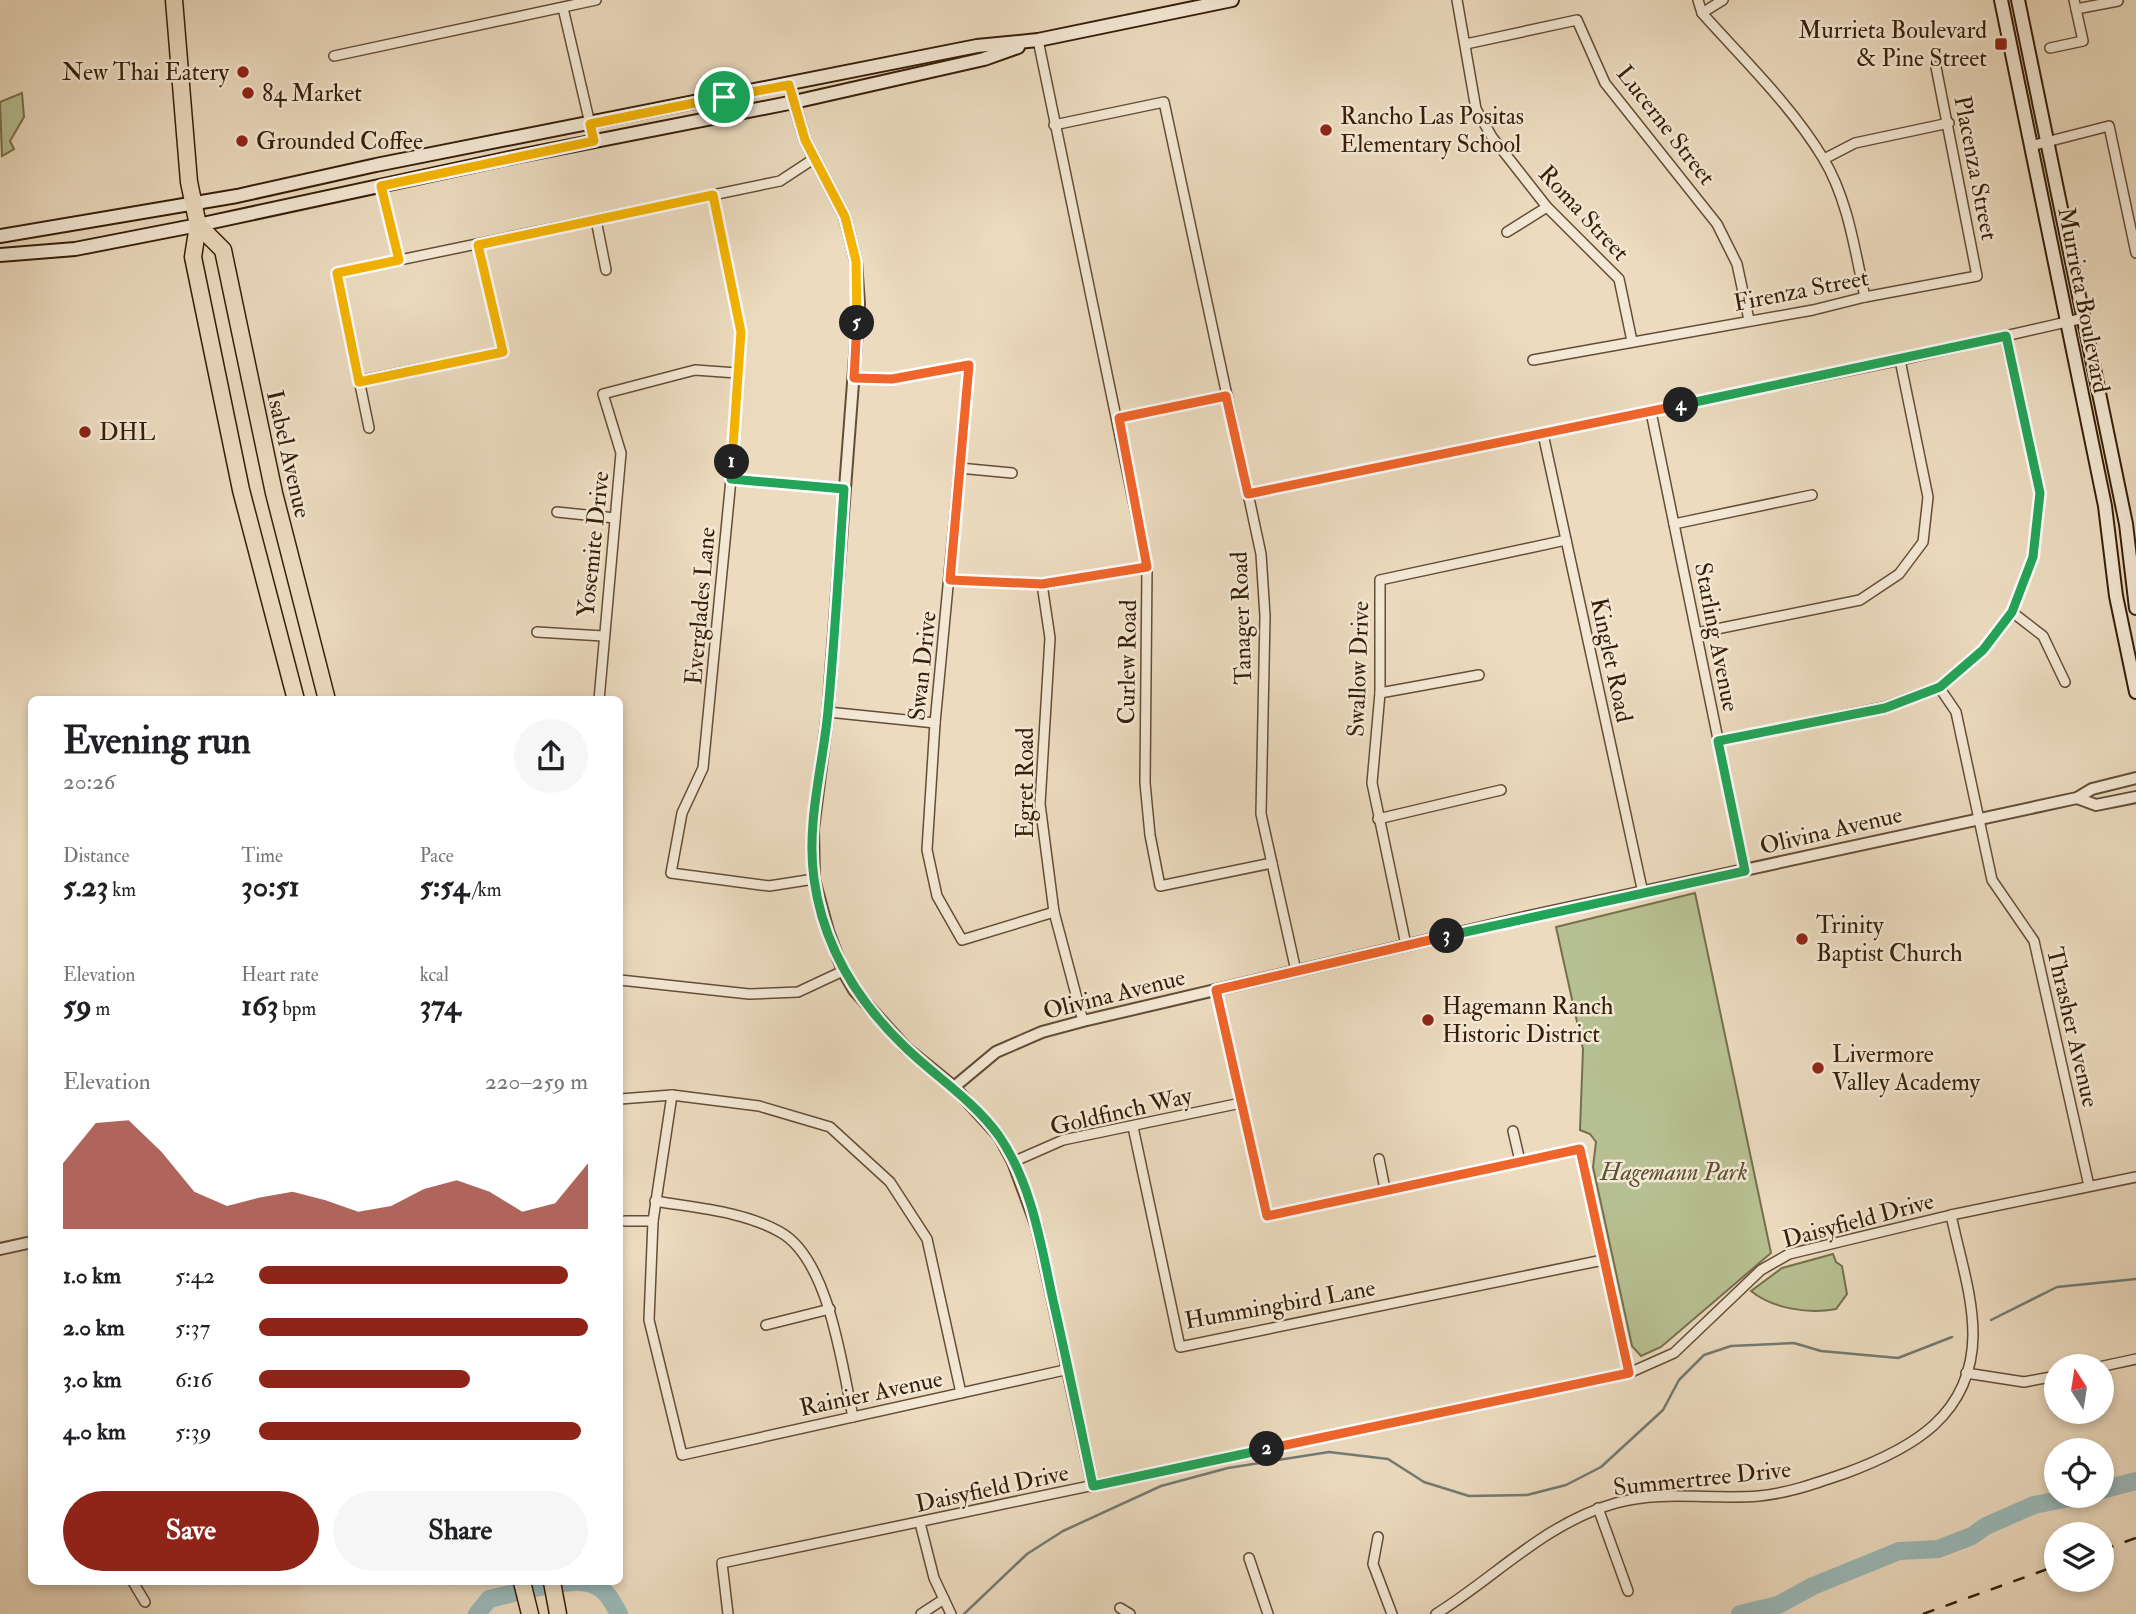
<!DOCTYPE html>
<meta charset="utf-8">
<style>
:root{--surface:#fff;--page:#f6f6f6;--text:#202124;--muted:#757577;--accent:#8f2418}
body{margin:0;font-family:"IM FELL Double Pica",serif;background:var(--page);color:var(--text);height:100vh;display:flex;flex-direction:column;font-size:26px;white-space:nowrap}
*{box-sizing:border-box;margin:0}
p{font-size:23px;color:var(--muted)}
.icon{flex:none;width:38px;height:38px;fill:none;stroke:currentColor;stroke-width:2;stroke-linecap:round;stroke-linejoin:round}
.map{position:relative;flex:1;overflow:hidden}
.details{position:absolute;left:28px;top:696px;width:595px;height:889px;display:flex;flex-direction:column;background:var(--surface);border-radius:10px;box-shadow:0 4px 10px #0003}
.details>*{flex:none}
.needle{width:46px;rotate:348deg}
.tools{position:absolute;left:2044px;top:1354px;display:grid;gap:14px}
.tools a{display:grid;place-items:center;width:70px;height:70px;border-radius:50%;background:var(--surface);box-shadow:0 4px 10px #0003;font-size:35px}
.pin{position:absolute;display:grid;place-items:center;width:60px;height:60px;color:#fff;margin:-30px;border:4px solid #fff;border-radius:50%;box-shadow:0 2px 7px #0007}
.km{position:absolute;width:35px;height:35px;margin:-18px;border-radius:50%;background:#222;color:#fff;font-size:19px;line-height:35px;text-align:center}
.round{display:grid;place-items:center;flex:none;width:74px;height:74px;border-radius:37px;background:var(--page)}
.head{display:flex;align-items:center;justify-content:space-between;height:119px;padding:0 35px}
h1{font-size:38px;font-weight:700;line-height:52px}
.figures{display:grid;grid-template-columns:repeat(3,1fr);gap:10px;height:119px;padding:7px 35px}
.figures div{display:grid;align-content:center}
.figures b{font-size:30px;font-weight:700}
.figures small{font-size:19px;font-weight:400}
.figures p{font-size:19px}
.chart{height:196px;padding:14px 35px}
.chart p{display:flex;justify-content:space-between}
.chart svg{width:100%;height:126px;margin-top:7px;fill:var(--accent);opacity:.7}
.button{display:flex;gap:14px;margin-top:auto;padding:14px 35px}
.button a{flex:1;height:80px;border-radius:42px;background:var(--accent);color:#fff;font-size:28px;font-weight:700;line-height:80px;text-align:center}
.button a+a{background:var(--page);color:var(--text)}
ul{padding:0 35px;list-style:none;font-size:23px}
li{display:grid;grid-template-columns:112px 84px 1fr;align-items:center;height:52px}
li i{height:18px;border-radius:9px;background:var(--accent)}
.map>svg:first-child{display:block}
.green{fill:#b7c092;stroke:#766f4d;stroke-width:2}
.lines{fill:none;stroke-linecap:round;stroke-linejoin:round}
.stream{stroke:#727b72;stroke-width:2.5}
.river{stroke:#9ab9b9;stroke-width:18}
.minor-casing{stroke:#644d36;stroke-width:12}
.tertiary-casing{stroke:#644d36;stroke-width:14}
.secondary-casing{stroke:#361e08;stroke-width:16}
.trunk-casing{stroke:#361e08;stroke-width:19}
.minor{stroke:#f3e8d5;stroke-width:9}
.tertiary{stroke:#f3e8d5;stroke-width:10}
.secondary{stroke:#f3e8d5;stroke-width:12}
.trunk{stroke:#ecdbbf;stroke-width:16}
.rail{stroke:#361e08;stroke-width:2.5;stroke-dasharray:12 12;stroke-linecap:butt}
.split-1-casing{stroke:#fff;stroke-width:14}
.split-2-casing{stroke:#fff;stroke-width:14}
.split-3-casing{stroke:#fff;stroke-width:14}
.split-4-casing{stroke:#fff;stroke-width:14}
.split-5-casing{stroke:#fff;stroke-width:14}
.split-6-casing{stroke:#fff;stroke-width:14}
.split-1{stroke:#f5b400;stroke-width:9}
.split-2{stroke:#22a559;stroke-width:9}
.split-3{stroke:#f0652b;stroke-width:9}
.split-4{stroke:#22a559;stroke-width:9}
.split-5{stroke:#f0652b;stroke-width:9}
.split-6{stroke:#f5b400;stroke-width:9}
.poi-dot{fill:#8f2418;stroke:#f3e8d5;stroke-width:2.5}
.labels{text-anchor:middle;stroke-width:5;stroke-linejoin:round;paint-order:stroke}
.poi-label{font-size:24px;fill:#361e08;stroke:#f3e8d5;text-anchor:start}
.street-label{font-size:24px;fill:#361e08;stroke:#f3e8d5}
.park-label{font-size:24px;font-style:italic;fill:#5d4f31;stroke:#f3e8d5}
</style>
<div class="map">
<svg width="2136" height="1614" viewBox="0 0 2136 1614">
<rect width="100%" height="100%" fill="#ecdbbf"/>
<filter id="stains"><feTurbulence type="fractalNoise" baseFrequency=".00286" numOctaves="4"/><feColorMatrix values="0 0 0 0 .2 0 0 0 0 .09 0 0 0 0 .02 0 0 0 .5 -.17"/></filter>
<radialGradient id="worn" r=".72"><stop offset=".6" stop-color="#630" stop-opacity="0"/><stop offset="1" stop-color="#630" stop-opacity=".3"/></radialGradient>
<g class="green">
<polygon points="22,93 24,117 10,141 14,149 2,156 0,102"/>
<polygon points="1695,893 1771,1253 1661,1347 1641,1356 1632,1346 1593,1167 1596,1142 1590,1134 1580,1130 1583,1049 1556,927"/>
<path d="M 1833,1254 L 1836,1262 L 1842,1266 L 1847,1294 L 1836,1309 C 1809,1314 1773,1309 1751,1291 L 1782,1268 Z"/>
</g>
<g class="lines">
<g class="stream">
<polyline points="1991,1320 2057,1287 2136,1279"/>
<polyline points="964,1614 1027,1554 1063,1531 1161,1486 1228,1468 1329,1452 1388,1459 1424,1482 1469,1496 1527,1495 1566,1485 1601,1467 1663,1410 1679,1380 1704,1355 1731,1346 1794,1343 1821,1351 1898,1358 1952,1337"/>
</g>
<g class="river">
<polyline points="2102,1490 2136,1481"/>
<path d="M 477,1614 L 489,1599 C 513,1594 573,1575 594,1585 C 607,1590 613,1603 619,1614"/>
<polyline points="1740,1614 1778,1605 1813,1586 1899,1551 1938,1549 1972,1536 1986,1526 2034,1505 2080,1496"/>
</g>
<g class="minor-casing">
<g id="minor">
<polyline points="1457,0 1476,109 1492,137 1547,207 1619,279 1632,341"/>
<path d="M 1698,0 L 1702,13 C 1743,59 1791,105 1823,158 C 1848,199 1855,251 1865,297"/>
<polyline points="563,8 594,141"/>
<polyline points="2076,9 2118,1"/>
<polyline points="1702,13 1723,0"/>
<polyline points="1038,40 1147,567 1145,783 1150,835 1160,886 1272,863"/>
<polyline points="1466,44 1577,20 1605,83 1717,224 1737,264 1749,320"/>
<polyline points="2050,48 2083,41 2074,0"/>
<polyline points="334,56 596,0"/>
<polyline points="1054,125 1164,102 1261,554 1265,616 1261,814 1296,971"/>
<polyline points="2031,146 2109,126 2136,253"/>
<polyline points="1824,159 1855,143 1949,123"/>
<polyline points="381,186 399,260"/>
<polyline points="713,195 741,332 731,479 703,768 682,813 671,873 769,886 814,879"/>
<polyline points="596,220 606,270"/>
<polyline points="1507,232 1547,207"/>
<polyline points="1533,360 1813,310 1865,297 1977,276 1936,67"/>
<polyline points="854,378 892,379 969,365 935,723 927,850 937,896 962,940 1054,912"/>
<polyline points="359,381 503,352 478,245"/>
<polyline points="1651,412 1745,871"/>
<polyline points="1119,418 1226,396"/>
<polyline points="369,428 337,273 780,181 815,158"/>
<polyline points="1543,434 1643,893"/>
<polyline points="959,468 1012,473"/>
<polyline points="731,479 844,489"/>
<polyline points="1248,494 1900,360 2084,318"/>
<polyline points="557,512 615,518"/>
<polyline points="1674,524 1812,495"/>
<polyline points="950,580 1042,584 1147,567"/>
<polyline points="1042,584 1050,638 1040,804 1054,912 1083,1021"/>
<polyline points="2012,612 2043,636 2065,682"/>
<polyline points="537,632 603,636"/>
<polyline points="1697,633 1860,600 1899,574 1923,542 1928,497 1900,360"/>
<polyline points="1939,687 1956,712 1992,880 2034,941 2089,1186"/>
<polyline points="1380,693 1479,675"/>
<polyline points="599,700 621,453 603,394 695,370 737,373"/>
<polyline points="828,712 935,723"/>
<polyline points="1718,741 1885,707 1939,687 1983,650 2012,612 2033,557 2040,493 2005,336"/>
<polyline points="1378,819 1501,790"/>
<polyline points="1406,945 1372,783 1380,693 1380,580 1566,540"/>
<polyline points="620,980 749,994 798,992 843,971"/>
<polyline points="1216,990 1267,1216 1580,1149 1629,1373"/>
<polyline points="672,1095 653,1221 649,1320 682,1455 1069,1369"/>
<polyline points="620,1099 672,1095 759,1106 830,1127 890,1182 927,1239 961,1393"/>
<polyline points="1133,1127 1180,1347 1603,1260"/>
<polyline points="1513,1131 1520,1161"/>
<polyline points="1379,1159 1385,1189"/>
<polyline points="1013,1162 1063,1140 1241,1103"/>
<path d="M 655,1201 C 696,1208 743,1211 780,1232 C 829,1259 842,1366 853,1417"/>
<polyline points="625,1221 653,1221"/>
<polyline points="766,1325 830,1309"/>
<polyline points="2099,1367 2136,1359"/>
<polyline points="1966,1373 2024,1382 2056,1376"/>
<polyline points="1598,1508 1628,1591"/>
<polyline points="920,1523 934,1578 951,1614"/>
<polyline points="1378,1537 1373,1564 1392,1614"/>
<polyline points="1249,1558 1268,1614"/>
<polyline points="133,1582 145,1602"/>
<polyline points="1120,1608 1130,1614"/>
<polyline points="728,1614 722,1563 1629,1373 1674,1353 1761,1270 1789,1254 1951,1215 2136,1177"/>
<polyline points="921,1614 944,1599"/>
<path d="M 1436,1614 C 1497,1576 1545,1523 1616,1503 C 1662,1490 1711,1500 1759,1496 C 1789,1493 1817,1483 1846,1473 C 1911,1449 1972,1416 1973,1335 C 1973,1295 1959,1254 1951,1215"/>
</g>
</g>
<g class="tertiary-casing">
<g id="tertiary">
<polyline points="789,85 805,140 845,217 856,261 859,304 828,712 813,829 814,879 828,931 843,971 854,990 906,1048 954,1087 999,1136 1013,1162 1037,1227 1093,1486"/>
<polyline points="2077,798 2096,805 2136,797"/>
<polyline points="954,1087 996,1052 1042,1032 1083,1021 1527,917 2077,798 2092,789 2136,778"/>
<polyline points="0,1249 32,1242"/>
</g>
</g>
<g class="secondary-casing">
<g id="secondary">
<polyline points="2001,0 2105,506 2116,596 2136,692"/>
<polyline points="2018,0 2126,524 2136,608"/>
<polyline points="0,236 237,196 376,165 977,46 1038,40 1232,0"/>
<polyline points="0,255 75,249 198,225 519,156 794,102 984,59 1018,47"/>
</g>
</g>
<g class="trunk-casing">
<g id="trunk">
<polyline points="174,0 189,182 198,225 193,257 241,490 296,700"/>
<polyline points="198,225 223,250 274,493 327,700"/>
<polyline points="522,1582 530,1614"/>
<polyline points="552,1582 558,1614"/>
</g>
</g>
<use href="#minor" class="minor"/>
<use href="#tertiary" class="tertiary"/>
<use href="#secondary" class="secondary"/>
<use href="#trunk" class="trunk"/>
<g class="rail">
<polyline points="2102,1550 2136,1538"/>
<polyline points="1923,1614 2056,1566"/>
</g>
</g>
<g class="lines">
<g class="split-1-casing">
<polyline id="split-1" points="724,97 590,124 594,141 381,186 399,260 337,273 359,382 503,352 478,245 713,195 741,332 732,462"/>
</g>
<g class="split-2-casing">
<path id="split-2" d="M 732,462 L 731,479 L 844,489 C 839,563 835,637 828,711 C 823,766 806,823 814,879 C 823,945 857,1001 905,1047 C 936,1077 973,1100 999,1136 C 1032,1184 1041,1245 1053,1300 C 1067,1362 1080,1424 1093,1486 L 1267,1449"/>
</g>
<g class="split-3-casing">
<polyline id="split-3" points="1267,1449 1629,1373 1580,1149 1267,1216 1216,990 1447,936"/>
</g>
<g class="split-4-casing">
<polyline id="split-4" points="1447,936 1745,871 1718,741 1885,708 1940,687 1983,650 2012,612 2033,557 2040,493 2006,336 1681,405"/>
</g>
<g class="split-5-casing">
<polyline id="split-5" points="857,323 854,378 892,379 969,365 950,580 1042,584 1147,567 1119,418 1226,396 1248,494 1681,405"/>
</g>
<g class="split-6-casing">
<polyline id="split-6" points="724,97 789,85 805,140 845,217 856,261 857,323"/>
</g>
<use href="#split-1" class="split-1"/>
<use href="#split-2" class="split-2"/>
<use href="#split-3" class="split-3"/>
<use href="#split-4" class="split-4"/>
<use href="#split-5" class="split-5"/>
<use href="#split-6" class="split-6"/>
</g>
<g class="poi-dot">
<rect x="1994" y="37" width="14" height="14" rx="3.5"/>
<circle cx="243" cy="72" r="7"/>
<circle cx="248" cy="93" r="7"/>
<circle cx="1326" cy="130" r="7"/>
<circle cx="242" cy="141" r="7"/>
<circle cx="85" cy="432" r="7"/>
<circle cx="1802" cy="939" r="7"/>
<circle cx="1428" cy="1020" r="7"/>
<circle cx="1818" cy="1068" r="7"/>
</g>
<g class="labels">
<g class="poi-label">
<text x="1987" y="38" text-anchor="end">Murrieta Boulevard<tspan x="1987" dy="28">&amp; Pine Street</tspan></text>
<text x="229" y="80" text-anchor="end">New Thai Eatery</text>
<text x="262" y="101">84 Market</text>
<text x="1340" y="124">Rancho Las Positas<tspan x="1340" dy="28">Elementary School</tspan></text>
<text x="256" y="149">Grounded Coffee</text>
<text x="99" y="440">DHL</text>
<text x="1816" y="933">Trinity<tspan x="1816" dy="28">Baptist Church</tspan></text>
<text x="1442" y="1014">Hagemann Ranch<tspan x="1442" dy="28">Historic District</tspan></text>
<text x="1832" y="1062">Livermore<tspan x="1832" dy="28">Valley Academy</tspan></text>
</g>
<g class="street-label">
<text transform="translate(1666 125) rotate(52)" y="8">Lucerne Street</text>
<text transform="translate(1976 168) rotate(79)" y="8">Placenza Street</text>
<text transform="translate(1584 213) rotate(47)" y="8">Roma Street</text>
<text transform="translate(1801 290) rotate(-11)" y="8">Firenza Street</text>
<text transform="translate(2084 300) rotate(79)" y="8">Murrieta Boulevard</text>
<text transform="translate(289 454) rotate(77)" y="8">Isabel Avenue</text>
<text transform="translate(593 544) rotate(-84)" y="8">Yosemite Drive</text>
<text transform="translate(700 606) rotate(-85)" y="8">Everglades Lane</text>
<text transform="translate(1241 618) rotate(-92)" y="8">Tanager Road</text>
<text transform="translate(1717 637) rotate(79)" y="8">Starling Avenue</text>
<text transform="translate(1612 660) rotate(78)" y="8">Kinglet Road</text>
<text transform="translate(1127 662) rotate(-89)" y="8">Curlew Road</text>
<text transform="translate(922 666) rotate(-84)" y="8">Swan Drive</text>
<text transform="translate(1358 669) rotate(-88)" y="8">Swallow Drive</text>
<text transform="translate(1025 783) rotate(-90)" y="8">Egret Road</text>
<text transform="translate(1831 830) rotate(-13)" y="8">Olivina Avenue</text>
<text transform="translate(1114 994) rotate(-14)" y="8">Olivina Avenue</text>
<text transform="translate(2073 1027) rotate(77)" y="8">Thrasher Avenue</text>
<text transform="translate(1121 1111) rotate(-13)" y="8">Goldfinch Way</text>
<text transform="translate(1858 1220) rotate(-15)" y="8">Daisyfield Drive</text>
<text transform="translate(1280 1304) rotate(-10)" y="8">Hummingbird Lane</text>
<text transform="translate(871 1393) rotate(-12)" y="8">Rainier Avenue</text>
<text transform="translate(1702 1478) rotate(-6)" y="8">Summertree Drive</text>
<text transform="translate(992 1488) rotate(-12)" y="8">Daisyfield Drive</text>
</g>
<g class="park-label">
<text x="1674" y="1180">Hagemann Park</text>
</g>
</g>
<rect width="100%" height="100%" filter="url(#stains)"/>
<rect width="100%" height="100%" fill="url(#worn)"/>
</svg>
<div class="tools">
<a><svg class="needle" viewBox="-14 -14 28 28"><path d="M0-13l5 13h-10z" fill="#e53935"/><path d="M0 13l5-13h-10z" fill="#757577"/></svg></a>
<a><svg class="icon" aria-label="locate" viewBox="0 0 24 24"><circle cx="12" cy="12" r="6"/><path d="M12 2v4M12 18v4M2 12h4M18 12h4"/></svg></a>
<a><svg class="icon" aria-label="layers" viewBox="0 0 24 24"><path d="M12 4l9 5-9 5-9-5zM3 14l9 5 9-5"/></svg></a>
</div>
<div class="pin" style="left:724px;top:97px;background:#1e9e55"><svg class="icon" aria-label="arrive" viewBox="0 0 24 24"><path d="M6 21V4h12l-3 4 3 4H6"/></svg></div>
<b class="km" style="left:732px;top:462px">1</b>
<b class="km" style="left:1267px;top:1449px">2</b>
<b class="km" style="left:1447px;top:936px">3</b>
<b class="km" style="left:1681px;top:405px">4</b>
<b class="km" style="left:857px;top:323px">5</b>
<section class="details">
<div class="head"><div><h1>Evening run</h1><p>20:26</p></div><a class="round"><svg class="icon" aria-label="share" viewBox="0 0 24 24"><path d="M12 15V3M7 8l5-5 5 5M5 13v7h14v-7"/></svg></a></div>
<div class="figures">
<div><p>Distance</p><b>5.23<small> km</small></b></div>
<div><p>Time</p><b>30:51</b></div>
<div><p>Pace</p><b>5:54<small> /km</small></b></div>
</div>
<div class="figures">
<div><p>Elevation</p><b>59<small> m</small></b></div>
<div><p>Heart rate</p><b>163<small> bpm</small></b></div>
<div><p>kcal</p><b>374</b></div>
</div>
<div class="chart"><p><span>Elevation</span>220–259 m</p>
<svg viewBox="0 0 160 44" preserveAspectRatio="none"><path d="M0 44V21L10 7L20 6L30 17L40 31L50 36L60 33L70 31L80 34L90 38L100 36L110 30L120 27L130 31L140 38L150 35L160 21V44z"/></svg>
</div>
<ul>
<li><b>1.0 km</b>5:42<i style="width:94%"></i></li>
<li><b>2.0 km</b>5:37<i style="width:100%"></i></li>
<li><b>3.0 km</b>6:16<i style="width:64%"></i></li>
<li><b>4.0 km</b>5:39<i style="width:98%"></i></li>
</ul>
<div class="button"><a>Save</a><a>Share</a></div>
</section>
</div>
